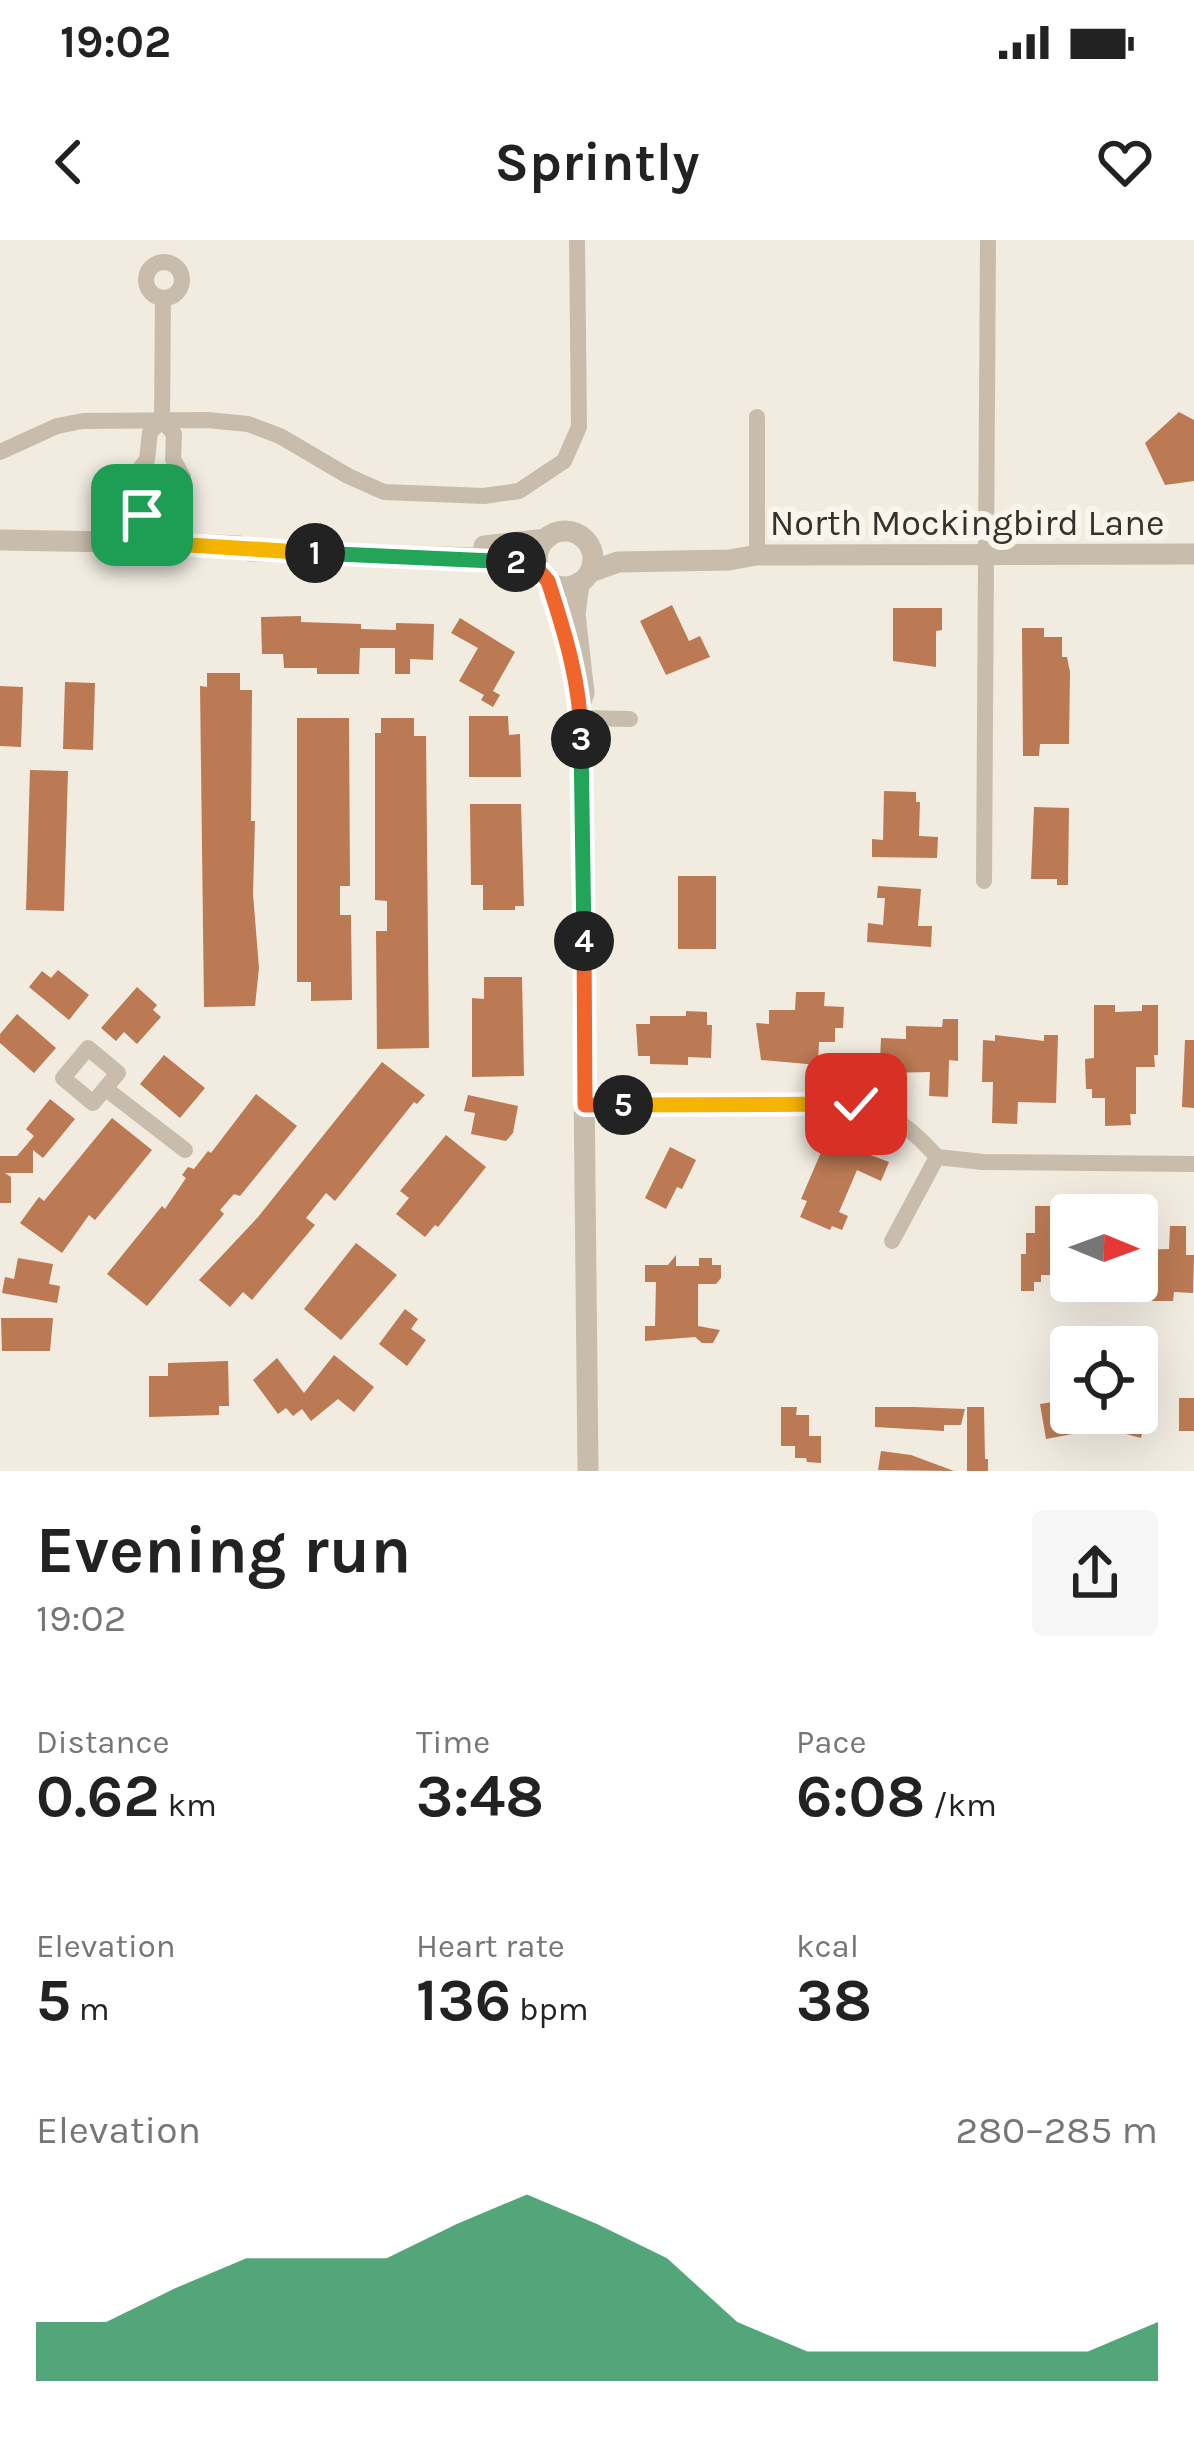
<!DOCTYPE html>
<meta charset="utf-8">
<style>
:root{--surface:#fff;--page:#f6f6f6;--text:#222;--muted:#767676;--accent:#0b8043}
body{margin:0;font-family:Karla,sans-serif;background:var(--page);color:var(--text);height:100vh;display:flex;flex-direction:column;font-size:45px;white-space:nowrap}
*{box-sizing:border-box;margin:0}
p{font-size:39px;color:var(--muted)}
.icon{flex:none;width:66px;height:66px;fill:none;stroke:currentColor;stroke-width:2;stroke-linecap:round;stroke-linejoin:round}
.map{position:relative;height:1231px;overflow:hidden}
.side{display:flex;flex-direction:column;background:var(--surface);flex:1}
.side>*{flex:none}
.needle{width:78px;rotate:91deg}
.fabs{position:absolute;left:1050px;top:954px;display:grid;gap:24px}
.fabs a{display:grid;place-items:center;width:108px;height:108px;border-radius:12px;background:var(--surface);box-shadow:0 12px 48px #0002;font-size:60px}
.pin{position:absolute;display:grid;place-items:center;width:102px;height:102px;color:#fff;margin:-51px;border-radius:24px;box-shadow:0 6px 18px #0006}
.km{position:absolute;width:60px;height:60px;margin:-30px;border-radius:50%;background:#222;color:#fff;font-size:33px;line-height:60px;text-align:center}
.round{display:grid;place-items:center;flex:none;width:126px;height:126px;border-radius:12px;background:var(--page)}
.headline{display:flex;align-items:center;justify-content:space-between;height:204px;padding:0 36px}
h1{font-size:66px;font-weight:700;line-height:90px}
.stats{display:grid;grid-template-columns:repeat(3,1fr);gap:18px;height:204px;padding:12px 36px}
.stats div{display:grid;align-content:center}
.stats b{font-size:60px;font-weight:700}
.stats small{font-size:33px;font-weight:400}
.stats p{font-size:33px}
.chart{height:336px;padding:24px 36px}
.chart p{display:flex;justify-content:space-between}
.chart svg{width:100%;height:216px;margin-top:12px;fill:var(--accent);opacity:.7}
.status{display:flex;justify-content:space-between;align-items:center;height:84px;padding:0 60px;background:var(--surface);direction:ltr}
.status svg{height:33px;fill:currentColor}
header{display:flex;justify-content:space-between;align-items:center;height:156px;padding:0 36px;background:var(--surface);font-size:54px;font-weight:700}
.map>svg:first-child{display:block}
.building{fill:#bb7a54}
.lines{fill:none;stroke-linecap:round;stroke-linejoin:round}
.minor{stroke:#c8bdad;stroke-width:16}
.tertiary{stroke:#c8bdad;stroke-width:21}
.split-1-casing{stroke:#fff;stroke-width:24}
.split-2-casing{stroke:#fff;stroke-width:24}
.split-3-casing{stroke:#fff;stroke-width:24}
.split-4-casing{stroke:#fff;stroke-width:24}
.split-5-casing{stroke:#fff;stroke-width:24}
.split-6-casing{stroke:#fff;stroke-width:24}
.split-1{stroke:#f5b400;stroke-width:15}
.split-2{stroke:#22a559;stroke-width:15}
.split-3{stroke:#f0652b;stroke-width:15}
.split-4{stroke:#22a559;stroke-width:15}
.split-5{stroke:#f0652b;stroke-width:15}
.split-6{stroke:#f5b400;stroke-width:15}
.labels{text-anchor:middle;stroke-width:12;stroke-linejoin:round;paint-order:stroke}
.street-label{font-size:36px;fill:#37302b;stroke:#f9f5ec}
</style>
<div class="status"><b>19:02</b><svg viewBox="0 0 49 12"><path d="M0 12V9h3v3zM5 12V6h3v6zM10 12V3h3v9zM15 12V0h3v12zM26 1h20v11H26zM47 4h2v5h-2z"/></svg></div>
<header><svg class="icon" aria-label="back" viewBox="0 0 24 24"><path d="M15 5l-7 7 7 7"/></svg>Sprintly<svg class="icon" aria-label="heart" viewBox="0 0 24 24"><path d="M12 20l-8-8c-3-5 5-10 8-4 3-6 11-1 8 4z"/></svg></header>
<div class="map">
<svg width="1194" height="1231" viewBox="0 0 1194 1231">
<rect width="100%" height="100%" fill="#f1ebe0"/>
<g class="building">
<polygon points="1179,172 1194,180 1194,241 1165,245 1145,203"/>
<polygon points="672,365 689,401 700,396 710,417 666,435 640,381"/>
<polygon points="893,368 942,368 942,390 936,391 936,427 893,421"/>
<polygon points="301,376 301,382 361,384 361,389 396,390 396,383 434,384 433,420 410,419 410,434 395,434 395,408 360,408 359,434 317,434 317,428 284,428 283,414 262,414 261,377"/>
<polygon points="460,378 515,412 493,451 500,455 493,467 481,460 484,455 459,441 478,408 451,393"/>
<polygon points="1022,388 1044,388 1044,397 1062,397 1062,417 1067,417 1070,432 1069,504 1040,504 1039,516 1023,516"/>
<polygon points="207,433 240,433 240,450 252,450 251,581 255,581 253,654 259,728 255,766 204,767 200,446 207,447"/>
<polygon points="65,442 95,443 93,510 63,509"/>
<polygon points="0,446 23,447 21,507 0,506"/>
<polygon points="469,476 508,476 509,495 520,494 521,537 469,537"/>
<polygon points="297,478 349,478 350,646 340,646 340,675 351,675 352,760 311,761 311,742 297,742"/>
<polygon points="381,478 414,478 414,496 426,496 429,808 377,809 376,691 387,691 387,661 375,660 375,493 381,493"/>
<polygon points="30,530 68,531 64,671 26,670"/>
<polygon points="884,551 916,552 916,562 920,562 919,596 938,597 937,618 872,617 872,599 883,600"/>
<polygon points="470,564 521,564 524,666 515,666 515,670 483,670 483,645 471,645"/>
<polygon points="1034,567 1069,568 1068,645 1057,645 1057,639 1031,639"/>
<rect x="678" y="636" width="38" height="73"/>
<polygon points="878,646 921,649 918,686 932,686 931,707 867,702 868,683 883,685 885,658 877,658"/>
<polygon points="58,730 89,755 69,780 29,747 42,731 51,738"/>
<polygon points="484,737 522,737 524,836 472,837 472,758 484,759"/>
<polygon points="137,747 157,765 153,770 161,777 137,804 124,792 116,801 101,788"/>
<polygon points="796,752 825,752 824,766 844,767 843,788 835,788 835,802 819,802 818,825 761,820 756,783 769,784 769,770 795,770"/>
<polygon points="1094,765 1115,765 1115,772 1142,771 1142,765 1158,765 1158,815 1154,815 1155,827 1136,827 1136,874 1130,874 1131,885 1105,886 1105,858 1092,858 1092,849 1086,849 1085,819 1094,818"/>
<polygon points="686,771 707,772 707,785 712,785 711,818 688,817 688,825 650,824 650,816 638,816 636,784 650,784 650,776 686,776"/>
<polygon points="17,774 56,808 34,833 0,803 0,794"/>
<polygon points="943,779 958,779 958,821 949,820 948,857 929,856 930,832 888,833 888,821 880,821 881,798 906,799 906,786 942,787"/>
<polygon points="995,795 1044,801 1044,795 1058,795 1056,863 1018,862 1017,884 992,883 993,842 982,842 983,800 995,801"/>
<polygon points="1185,800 1194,800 1194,868 1182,867"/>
<polygon points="164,815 205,848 180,878 140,844"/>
<polygon points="382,822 425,855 417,864 414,862 335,961 326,953 306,978 315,985 252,1060 243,1052 230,1067 199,1040 258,977"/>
<polygon points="256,854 297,886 240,956 234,954 220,970 224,974 147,1066 107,1034 162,966 165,969 186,938 182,935 188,927 194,929 208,911 211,913"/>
<polygon points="468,855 518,866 513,893 506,901 471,894 475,873 464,871"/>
<polygon points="50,859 75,879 43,918 33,910 33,933 5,933 11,937 11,963 0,963 0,916 17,916 34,896 26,889"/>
<polygon points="112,878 152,910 95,980 89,975 62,1013 20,983 39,957 44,961"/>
<polygon points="446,895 486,927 438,987 435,985 425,997 396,974 409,958 400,951"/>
<polygon points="825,903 841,911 844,905 889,922 881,941 857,930 839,972 848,976 842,990 832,986 830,990 800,977 807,961 801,959"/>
<polygon points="670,907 696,920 682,949 677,947 666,969 645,958"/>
<polygon points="1035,966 1054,966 1055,980 1071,980 1071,1028 1054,1028 1054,1035 1041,1035 1041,1042 1034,1042 1034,1051 1021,1051 1021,1014 1026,1014 1026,993 1035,993"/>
<polygon points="1170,986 1186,986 1186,1015 1194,1015 1193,1053 1174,1052 1173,1061 1144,1061 1144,1053 1126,1054 1126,1041 1137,1041 1137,1010 1169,1009"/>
<polygon points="356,1003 397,1035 341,1100 304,1069"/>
<polygon points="676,1015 676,1026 699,1026 699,1018 712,1018 712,1025 721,1025 721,1038 716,1044 698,1044 698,1086 720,1090 713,1103 702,1103 695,1097 645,1101 645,1086 655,1086 656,1042 645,1042 645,1025 668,1025"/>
<polygon points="18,1018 53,1024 49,1044 60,1046 57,1063 2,1053 5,1037 14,1039"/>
<polygon points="405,1069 418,1079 411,1089 426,1100 407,1126 379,1104"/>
<polygon points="1,1078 53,1078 50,1111 2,1111"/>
<polygon points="334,1115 374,1147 354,1172 338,1159 311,1181 302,1169 293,1176 286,1168 278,1174 253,1140 277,1118 304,1153"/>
<polygon points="228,1121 229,1166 219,1166 219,1175 149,1177 149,1136 168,1136 168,1123"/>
<rect x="1179" y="1158" width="15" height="33"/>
<polygon points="1071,1159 1078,1193 1046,1199 1040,1164"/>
<polygon points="1137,1162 1149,1166 1141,1198 1111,1190 1116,1173 1137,1173"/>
<polygon points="781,1167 797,1167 796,1175 809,1175 809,1196 821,1196 821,1223 807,1222 806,1218 795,1218 795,1206 781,1206"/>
<polygon points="875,1167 914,1167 965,1169 961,1185 944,1185 944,1191 875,1187"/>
<polygon points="967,1167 984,1167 985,1219 988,1219 988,1231 967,1231"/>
<polygon points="881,1211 911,1215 954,1231 878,1230"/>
</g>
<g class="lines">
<g class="minor">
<circle cx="164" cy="40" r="18"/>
<polyline points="757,177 757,315"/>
<polyline points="162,180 174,194 173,219 183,237 182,256 173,272 172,303"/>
<polyline points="0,212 57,186 83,181 207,180 248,184 280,196 348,236 384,252 484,256 519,251 564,221 579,187 577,0"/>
<polyline points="142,302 142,262 135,247 136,233 147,220 150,192 162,180 163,59"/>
<polyline points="581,478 630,479"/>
<polyline points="984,641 988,0"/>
<polygon points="88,808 118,833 93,863 63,838"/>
<polyline points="106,849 185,910"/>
<path d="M 585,865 L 856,864 C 891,872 913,890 937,917 L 983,922 L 1194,924"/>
<polyline points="892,1001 937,917"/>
</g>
<g class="tertiary">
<circle cx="565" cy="319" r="28"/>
<polyline points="0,300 172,303 239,306 250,311 509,319 540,332"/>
<polyline points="484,306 546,299"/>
<polyline points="590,332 618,322 729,320 757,315 1194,314"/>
<polyline points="548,341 568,405"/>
<polyline points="579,344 575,374 584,453 580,464 588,1231"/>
</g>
</g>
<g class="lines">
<g class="split-1-casing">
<polyline id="split-1" points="142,275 142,302 315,313"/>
</g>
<g class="split-2-casing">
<polyline id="split-2" points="315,313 516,322"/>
</g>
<g class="split-3-casing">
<path id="split-3" d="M 516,322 L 540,332 L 548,341 C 565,393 581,445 581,499"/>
</g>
<g class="split-4-casing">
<polyline id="split-4" points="581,499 584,701"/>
</g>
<g class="split-5-casing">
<polyline id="split-5" points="584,701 585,865 623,865"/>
</g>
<g class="split-6-casing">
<polyline id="split-6" points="623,865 856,864"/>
</g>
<use href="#split-1" class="split-1"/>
<use href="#split-2" class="split-2"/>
<use href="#split-3" class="split-3"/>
<use href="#split-4" class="split-4"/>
<use href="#split-5" class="split-5"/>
<use href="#split-6" class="split-6"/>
</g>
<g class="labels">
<g class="street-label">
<text x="967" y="295">North Mockingbird Lane</text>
</g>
</g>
</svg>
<div class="fabs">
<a><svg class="needle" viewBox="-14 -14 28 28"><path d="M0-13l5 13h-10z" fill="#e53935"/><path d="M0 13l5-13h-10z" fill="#767676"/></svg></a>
<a><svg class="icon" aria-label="locate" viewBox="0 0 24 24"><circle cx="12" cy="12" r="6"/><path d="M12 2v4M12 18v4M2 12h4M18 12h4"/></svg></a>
</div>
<div class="pin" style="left:142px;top:275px;background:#1e9e55"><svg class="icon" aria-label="arrive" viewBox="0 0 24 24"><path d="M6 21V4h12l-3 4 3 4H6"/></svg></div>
<div class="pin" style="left:856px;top:864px;background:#d93025"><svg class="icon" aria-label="check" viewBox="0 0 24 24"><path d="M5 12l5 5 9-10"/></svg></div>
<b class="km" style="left:315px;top:313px">1</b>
<b class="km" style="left:516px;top:322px">2</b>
<b class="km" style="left:581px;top:499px">3</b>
<b class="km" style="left:584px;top:701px">4</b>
<b class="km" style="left:623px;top:865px">5</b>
</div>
<section class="side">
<div class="headline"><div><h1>Evening run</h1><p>19:02</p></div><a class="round"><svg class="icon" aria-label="share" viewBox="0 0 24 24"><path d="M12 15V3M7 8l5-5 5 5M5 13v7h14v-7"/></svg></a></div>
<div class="stats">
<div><p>Distance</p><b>0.62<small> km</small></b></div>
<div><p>Time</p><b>3:48</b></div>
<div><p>Pace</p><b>6:08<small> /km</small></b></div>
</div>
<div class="stats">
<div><p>Elevation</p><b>5<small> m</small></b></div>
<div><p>Heart rate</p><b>136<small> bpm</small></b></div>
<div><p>kcal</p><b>38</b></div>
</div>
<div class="chart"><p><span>Elevation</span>280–285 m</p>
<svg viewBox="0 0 160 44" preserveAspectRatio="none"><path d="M0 44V32L10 32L20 25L30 19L40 19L50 19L60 12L70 6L80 12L90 19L100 32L110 38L120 38L130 38L140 38L150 38L160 32V44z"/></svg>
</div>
</section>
